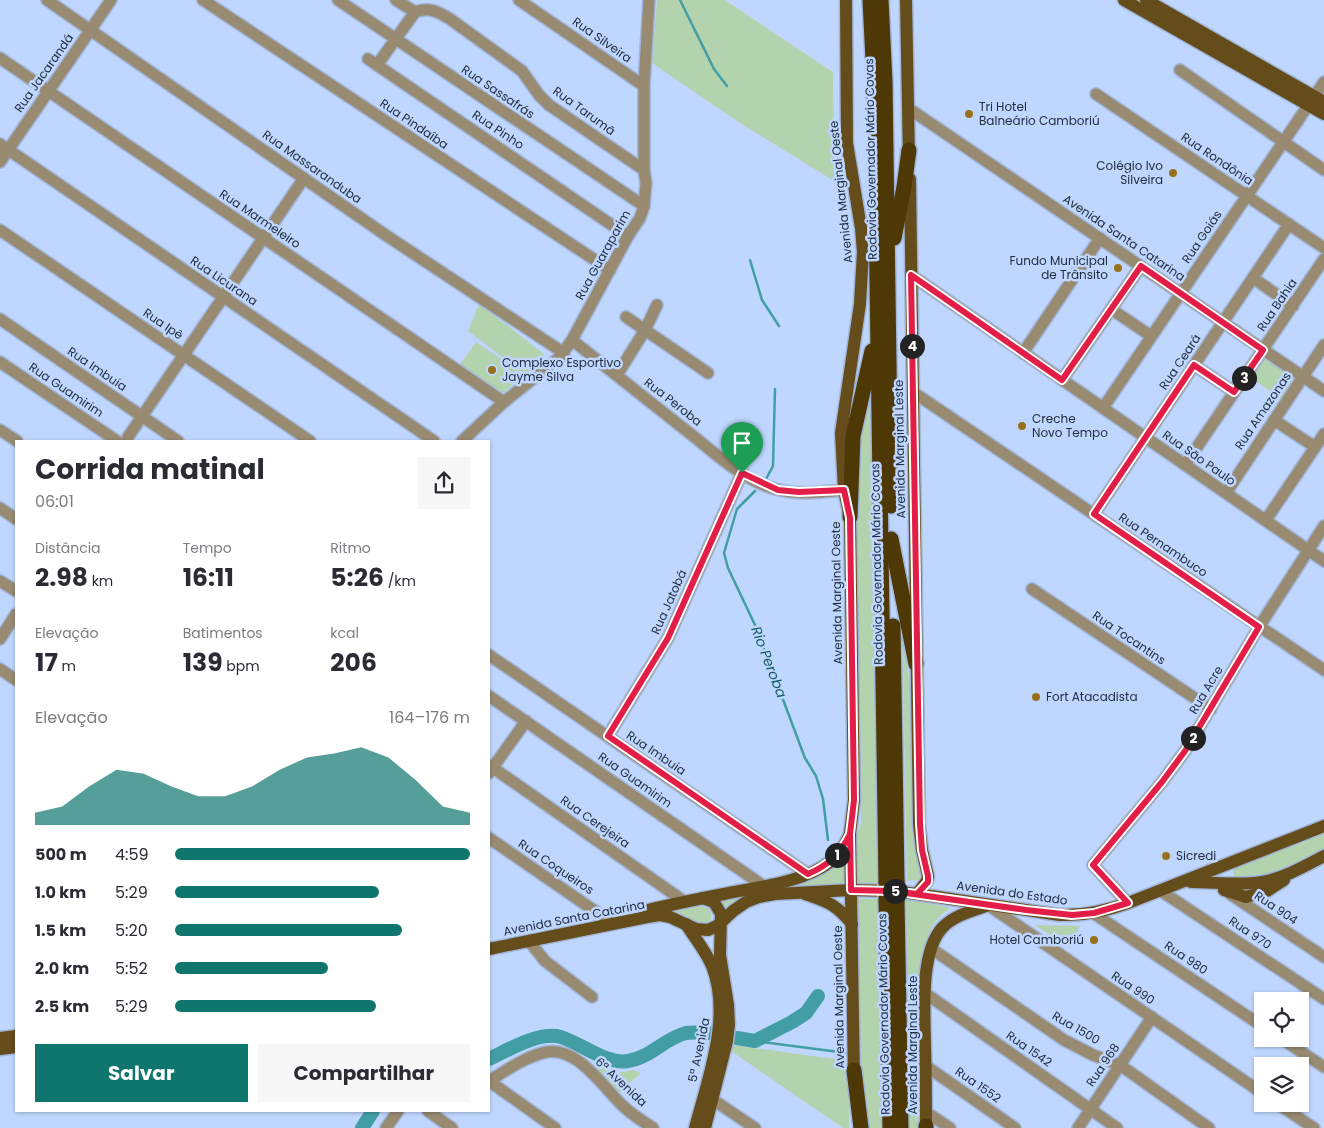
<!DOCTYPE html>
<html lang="pt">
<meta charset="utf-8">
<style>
:root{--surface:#fff;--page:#f7f7f7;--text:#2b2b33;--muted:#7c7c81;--accent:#0f766e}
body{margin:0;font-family:Poppins,sans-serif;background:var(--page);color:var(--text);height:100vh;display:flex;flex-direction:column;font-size:19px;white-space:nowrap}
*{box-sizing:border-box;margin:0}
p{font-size:16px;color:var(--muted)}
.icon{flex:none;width:28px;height:28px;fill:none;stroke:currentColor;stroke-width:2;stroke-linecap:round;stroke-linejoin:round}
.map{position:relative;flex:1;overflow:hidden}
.drawer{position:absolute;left:15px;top:440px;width:475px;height:672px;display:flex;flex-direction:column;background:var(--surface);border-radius:0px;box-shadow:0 1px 4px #0004}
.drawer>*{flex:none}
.fabs{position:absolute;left:1254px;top:992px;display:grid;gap:10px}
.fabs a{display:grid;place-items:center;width:55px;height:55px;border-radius:0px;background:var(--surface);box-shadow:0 1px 4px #0004;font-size:25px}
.pin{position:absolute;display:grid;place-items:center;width:42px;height:42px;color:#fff;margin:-51px -21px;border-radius:50% 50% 50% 0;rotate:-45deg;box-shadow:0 0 5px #0007}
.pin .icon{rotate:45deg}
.km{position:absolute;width:25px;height:25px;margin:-12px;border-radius:50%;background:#222;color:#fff;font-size:14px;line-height:25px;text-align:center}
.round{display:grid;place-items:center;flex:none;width:52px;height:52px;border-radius:0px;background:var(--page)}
.head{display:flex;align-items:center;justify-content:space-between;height:85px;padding:0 20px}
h1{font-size:28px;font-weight:700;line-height:38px}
.figures{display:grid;grid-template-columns:repeat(3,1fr);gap:8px;height:85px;padding:5px 20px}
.figures div{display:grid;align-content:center}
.figures b{font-size:25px;font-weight:700}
.figures small{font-size:14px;font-weight:400}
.figures p{font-size:14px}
.chart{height:140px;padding:10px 20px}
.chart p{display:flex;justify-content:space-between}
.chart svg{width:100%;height:90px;margin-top:5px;fill:var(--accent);opacity:.7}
.primary-button{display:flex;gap:10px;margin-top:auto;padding:10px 20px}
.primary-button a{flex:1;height:58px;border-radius:0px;background:var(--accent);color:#fff;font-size:20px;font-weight:700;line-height:58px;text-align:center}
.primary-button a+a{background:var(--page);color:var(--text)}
ul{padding:0 20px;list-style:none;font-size:16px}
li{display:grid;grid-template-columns:80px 60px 1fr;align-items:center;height:38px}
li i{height:12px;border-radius:6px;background:var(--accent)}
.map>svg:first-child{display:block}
.green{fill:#b3d3ae}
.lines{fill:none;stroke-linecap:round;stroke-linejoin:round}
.stream{stroke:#429ea4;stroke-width:2.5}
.river{stroke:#429ea4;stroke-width:14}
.minor-casing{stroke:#a0b5d9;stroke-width:14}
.major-casing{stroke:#a0b5d9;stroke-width:15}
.highway-casing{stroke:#a0b5d9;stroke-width:18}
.minor{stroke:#998a72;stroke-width:11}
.major{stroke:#654c1b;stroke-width:12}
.highway{stroke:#4e3806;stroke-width:15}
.highway-bridge-casing{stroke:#a0b5d9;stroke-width:18;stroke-linecap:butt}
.highway-bridge{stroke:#4e3806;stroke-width:15}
.route-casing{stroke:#fff;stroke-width:10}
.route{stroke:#e11d48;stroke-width:6}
.poi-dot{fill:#97701b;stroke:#bfd7ff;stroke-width:2}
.labels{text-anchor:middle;stroke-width:5;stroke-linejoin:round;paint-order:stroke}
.street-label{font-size:12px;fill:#232e41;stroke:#bfd7ff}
.poi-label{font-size:12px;fill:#232e41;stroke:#bfd7ff;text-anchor:start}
.water-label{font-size:14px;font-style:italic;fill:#115e63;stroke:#bfd7ff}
</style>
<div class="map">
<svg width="1324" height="1128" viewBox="0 0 1324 1128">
<rect width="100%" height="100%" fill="#bfd7ff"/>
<g class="green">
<polygon points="657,0 725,0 833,72 834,181 737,121 652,63"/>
<polygon points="479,304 544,354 527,376 468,331"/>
<polygon points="476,342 524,374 503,393 459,366"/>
<polygon points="1262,355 1296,378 1282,399 1248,376"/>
<polygon points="870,383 881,883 856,883 855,840 861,823 856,450"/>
<polygon points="902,617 911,694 924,872 920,880 907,881"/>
<path d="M 1324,830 L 1324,851 C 1298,864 1268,878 1238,879 L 1233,874 L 1233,868 Z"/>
<path d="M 846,853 L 847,884 L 796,886 C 816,878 831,868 846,853 Z"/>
<polygon points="750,894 737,901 725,910 716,899"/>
<path d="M 906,896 L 950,908 C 931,923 930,929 924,952 L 922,1128 L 909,1128 Z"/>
<polygon points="849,898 879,899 882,1128 866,1128 858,1073 858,932 856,917"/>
<path d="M 700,905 L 709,909 C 712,915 712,919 707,925 L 702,926 L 667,911 Z"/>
<polygon points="1035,925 1080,926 1069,947"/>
<polygon points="732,1045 849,1061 849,1128 843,1128 731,1051"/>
<polygon points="589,1064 618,1073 633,1070 641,1073 618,1094"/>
</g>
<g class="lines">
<g class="stream">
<polyline points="680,0 714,69 727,86"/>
<polyline points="750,260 762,300 779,326"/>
<polyline points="766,479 773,466 775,389"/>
<polyline points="755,491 737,509 724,553 728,568 755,625 805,758 816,776 823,799 828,840"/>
<polyline points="755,1041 847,1053"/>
</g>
<g class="river">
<polyline points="737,1038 755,1041 792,1022 806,1013 818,996"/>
<path d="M 489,1059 C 508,1050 536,1033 557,1036 C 579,1041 605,1065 628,1061 C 650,1058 665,1038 686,1033 C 693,1032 702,1033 709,1033"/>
<polyline points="362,1128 373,1111"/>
</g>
<g class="minor-casing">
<g id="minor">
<polyline points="47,0 387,236 564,353"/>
<polyline points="203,0 610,270"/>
<polyline points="338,0 644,206"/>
<polyline points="396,0 415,12"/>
<polyline points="519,0 644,86"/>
<path d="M 415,12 C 429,7 437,11 450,19 L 522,71 L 539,95 L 549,105 L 644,170"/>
<polyline points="0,58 504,402"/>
<polyline points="368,59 628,236"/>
<polyline points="377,65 415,12"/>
<polyline points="1180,70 1324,170"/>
<polyline points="1096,94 1324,248"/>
<polyline points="908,108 1324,391"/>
<polyline points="0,144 434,441"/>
<polyline points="0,162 111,0"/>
<polyline points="0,230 310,441"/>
<polyline points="911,275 1324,561"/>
<polyline points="1253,278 1293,306"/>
<polyline points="1111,309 1151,336"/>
<polyline points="626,317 708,373"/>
<polyline points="0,319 178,441"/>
<path d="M 572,340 C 609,369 646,399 683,428 C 712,450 743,482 779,490 C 800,495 822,492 844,490"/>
<polyline points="1023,353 1100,238"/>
<polyline points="0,362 117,441"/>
<polyline points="1194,365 1234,392"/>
<polyline points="617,375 645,330 657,305"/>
<polyline points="1062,380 1141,266"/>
<polyline points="913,392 1324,670"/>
<polyline points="1103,408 1324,82"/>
<polyline points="1274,420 1315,447"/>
<polyline points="0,430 17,441"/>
<polyline points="127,441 128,437 304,178"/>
<polyline points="462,441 504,402 560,357 572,340 628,236 640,218 644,206 646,183 644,170 644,86 649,0"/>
<polyline points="1185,465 1324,259"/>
<polyline points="1226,493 1324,345"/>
<polyline points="0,508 16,519"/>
<polyline points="1094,514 1289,224"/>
<polyline points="1266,520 1324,434"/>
<polyline points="0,581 16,591"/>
<polyline points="1032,589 1211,709"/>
<polyline points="0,639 16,614"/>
<polyline points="489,655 808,874"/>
<polyline points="0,669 16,680"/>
<polyline points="489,696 765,887"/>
<polyline points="608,736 668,638 742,473"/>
<polyline points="489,765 685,902"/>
<polyline points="489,773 526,721"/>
<polyline points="489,838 608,920"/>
<polyline points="1161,891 1324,999"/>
<polyline points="1230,894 1324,957"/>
<polyline points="1128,903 1093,865 1162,782 1185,751 1259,627 1324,526"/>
<polyline points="988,905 1262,1093"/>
<polyline points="1093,913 1262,1026"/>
<polyline points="529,941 545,961 592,997"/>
<polyline points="932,949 1064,1040 1093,1055 1120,1065 1209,1128"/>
<polyline points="925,993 1117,1128"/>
<polyline points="1282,1039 1324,1067"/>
<polyline points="926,1066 1015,1128"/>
<path d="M 489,1081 C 507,1070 526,1056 547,1052 C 578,1047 603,1087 622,1105 C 631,1114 642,1121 653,1128"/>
<polyline points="489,1081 555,1128"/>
<polyline points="712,1099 755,1128"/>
<polyline points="1278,1104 1314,1128"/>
<polyline points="428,1111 452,1128"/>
<polyline points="926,1112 950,1128"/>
<polyline points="386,1128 398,1111"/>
<polyline points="1078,1128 1152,1017"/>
</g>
</g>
<g class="major-casing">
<g id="major">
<polyline points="846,0 847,143 861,228 863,252 860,304 841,433 844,490 850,517 854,800 850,833 854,1079"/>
<polyline points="906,0 909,159"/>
<polyline points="1124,0 1324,114"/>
<polyline points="1146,0 1324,102"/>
<polyline points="910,179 919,824 922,850 928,876 927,881 917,894"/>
<path d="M 1191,882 C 1214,882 1240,886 1262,882 C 1284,878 1305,866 1324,856"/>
<polyline points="1224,890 1246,897 1267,891 1284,880"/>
<path d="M 805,894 C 828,902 836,904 852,924"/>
<polyline points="703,898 714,902 721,914 720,955 728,1005 729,1024 727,1041 705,1128"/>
<path d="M 648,910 C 673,904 698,899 724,894 C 757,887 802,883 830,862 C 840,855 845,844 850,834"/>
<path d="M 686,924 C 694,937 706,951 712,966 C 732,1017 708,1078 695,1128"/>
<path d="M 489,949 L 647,917 L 660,915 L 670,917 L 696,929 L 708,930 L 717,926 L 733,911 L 746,902 L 759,897 L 775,894 L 851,890 L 892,891 L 917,894 L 1060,915 C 1084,916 1106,911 1128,903 L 1324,826"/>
<polyline points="0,1038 16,1036"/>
<polyline points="0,1049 16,1047"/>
<path d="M 926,1128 C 926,1101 926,1074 925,1048 C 925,1016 919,954 942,928 C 953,916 971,911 986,906"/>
</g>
</g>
<g class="highway-casing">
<g id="highway">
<polyline points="870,0 874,79 886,883"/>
<polyline points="881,0 885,82 891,506"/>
<polyline points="894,238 904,187 909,150"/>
<polyline points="850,517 853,436 872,351"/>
<polyline points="891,539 916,664"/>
<polyline points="893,626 897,882"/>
<polyline points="897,900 901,1128"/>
<polyline points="886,901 890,1128"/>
<polyline points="854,1070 861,1128"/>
<polyline points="926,1128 926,1126"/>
</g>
</g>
<use href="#minor" class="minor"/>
<use href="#major" class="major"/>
<use href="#highway" class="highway"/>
<g class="highway-bridge-casing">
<g id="highway-bridge">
<polyline points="897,882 897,900"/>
<polyline points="886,883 886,901"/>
</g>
</g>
<use href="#highway-bridge" class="highway-bridge"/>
</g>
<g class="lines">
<g class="route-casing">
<path id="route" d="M 742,473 L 668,638 L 608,736 L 808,874 C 829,865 840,854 850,834 L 851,890 L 892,891 L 1026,910 L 1072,915 L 1094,913 L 1128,903 L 1093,865 L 1162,782 L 1185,751 L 1259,627 L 1094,514 L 1194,365 L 1234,392 L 1263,350 L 1141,266 L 1062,380 L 911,275 L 920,824 L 922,850 L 928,876 L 928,882 L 917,894 L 892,891 L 851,890 L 850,834 L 854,800 L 850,518 L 844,490 L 799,492 L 778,490 L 742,473"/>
</g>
<use href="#route" class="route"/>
</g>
<g class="poi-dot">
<circle cx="969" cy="114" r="5"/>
<circle cx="1173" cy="173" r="5"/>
<circle cx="1118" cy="268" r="5"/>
<circle cx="492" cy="370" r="5"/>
<circle cx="1022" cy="426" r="5"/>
<circle cx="1036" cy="697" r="5"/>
<circle cx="1166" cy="856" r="5"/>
<circle cx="1094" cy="940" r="5"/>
</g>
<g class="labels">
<g class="street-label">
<text transform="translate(602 40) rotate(35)" y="4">Rua Silveira</text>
<text transform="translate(44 73) rotate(-55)" y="4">Rua Jacarandá</text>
<text transform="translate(498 92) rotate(34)" y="4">Rua Sassafrás</text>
<text transform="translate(584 111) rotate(36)" y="4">Rua Tarumã</text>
<text transform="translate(414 124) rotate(34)" y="4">Rua Pindaíba</text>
<text transform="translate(498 130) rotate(34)" y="4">Rua Pinho</text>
<text transform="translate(871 159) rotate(-91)" y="4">Rodovia Governador Mário Covas</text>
<text transform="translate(1217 159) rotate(34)" y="4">Rua Rondônia</text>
<text transform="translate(312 167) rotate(35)" y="4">Rua Massaranduba</text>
<text transform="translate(841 192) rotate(-96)" y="4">Avenida Marginal Oeste</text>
<text transform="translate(260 219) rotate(34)" y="4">Rua Marmeleiro</text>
<text transform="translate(1202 237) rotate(-56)" y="4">Rua Goiás</text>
<text transform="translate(1124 238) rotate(34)" y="4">Avenida Santa Catarina</text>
<text transform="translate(603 255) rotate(-61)" y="4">Rua Guaraparim</text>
<text transform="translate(224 281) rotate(34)" y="4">Rua Licurana</text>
<text transform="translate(1277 305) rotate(-56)" y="4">Rua Bahia</text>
<text transform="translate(163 324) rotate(34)" y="4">Rua Ipê</text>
<text transform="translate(1180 362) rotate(-56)" y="4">Rua Ceará</text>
<text transform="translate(97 369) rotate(34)" y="4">Rua Imbuia</text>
<text transform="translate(66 390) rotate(34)" y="4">Rua Guamirim</text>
<text transform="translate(673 402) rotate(38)" y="4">Rua Peroba</text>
<text transform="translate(1263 411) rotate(-56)" y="4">Rua Amazonas</text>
<text transform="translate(900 449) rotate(-91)" y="4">Avenida Marginal Leste</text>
<text transform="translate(1199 458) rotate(35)" y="4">Rua São Paulo</text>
<text transform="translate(1163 545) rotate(34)" y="4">Rua Pernambuco</text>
<text transform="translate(877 564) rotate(-91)" y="4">Rodovia Governador Mário Covas</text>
<text transform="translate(837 593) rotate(-91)" y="4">Avenida Marginal Oeste</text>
<text transform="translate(669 602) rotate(-66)" y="4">Rua Jatobá</text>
<text transform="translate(1129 638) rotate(34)" y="4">Rua Tocantins</text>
<text transform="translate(1206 690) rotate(-59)" y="4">Rua Acre</text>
<text transform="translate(656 753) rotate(34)" y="4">Rua Imbuia</text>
<text transform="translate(635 780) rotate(35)" y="4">Rua Guamirim</text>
<text transform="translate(595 822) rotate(35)" y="4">Rua Cerejeira</text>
<text transform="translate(556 867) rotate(34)" y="4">Rua Coqueiros</text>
<text transform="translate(1012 893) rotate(8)" y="4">Avenida do Estado</text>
<text transform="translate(1276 908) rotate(34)" y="4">Rua 904</text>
<text transform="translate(574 918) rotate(-11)" y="4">Avenida Santa Catarina</text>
<text transform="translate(1250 933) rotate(34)" y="4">Rua 970</text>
<text transform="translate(1186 958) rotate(34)" y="4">Rua 980</text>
<text transform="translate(1133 988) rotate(34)" y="4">Rua 990</text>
<text transform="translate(839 997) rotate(-91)" y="4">Avenida Marginal Oeste</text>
<text transform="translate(884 1014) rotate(-91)" y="4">Rodovia Governador Mário Covas</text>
<text transform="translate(1076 1028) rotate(30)" y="4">Rua 1500</text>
<text transform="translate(913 1045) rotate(-90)" y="4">Avenida Marginal Leste</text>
<text transform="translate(1029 1049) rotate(35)" y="4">Rua 1542</text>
<text transform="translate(699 1050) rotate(-78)" y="4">5ª Avenida</text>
<text transform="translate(1103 1065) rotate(-56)" y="4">Rua 968</text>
<text transform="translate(621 1082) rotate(43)" y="4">6ª Avenida</text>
<text transform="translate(978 1085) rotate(35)" y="4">Rua 1552</text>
</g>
<g class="poi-label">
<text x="979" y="111">Tri Hotel<tspan x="979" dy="14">Balneário Camboriú</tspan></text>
<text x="1163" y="170" text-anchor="end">Colégio Ivo<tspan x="1163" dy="14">Silveira</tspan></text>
<text x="1108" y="265" text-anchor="end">Fundo Municipal<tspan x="1108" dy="14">de Trânsito</tspan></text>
<text x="502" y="367">Complexo Esportivo<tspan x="502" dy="14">Jayme Silva</tspan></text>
<text x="1032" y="423">Creche<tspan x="1032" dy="14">Novo Tempo</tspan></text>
<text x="1046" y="701">Fort Atacadista</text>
<text x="1176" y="860">Sicredi</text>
<text x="1084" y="944" text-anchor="end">Hotel Camboriú</text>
</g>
<g class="water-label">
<text transform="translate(769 662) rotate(69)" y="5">Rio Peroba</text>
</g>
</g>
</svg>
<div class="fabs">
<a><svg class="icon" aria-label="locate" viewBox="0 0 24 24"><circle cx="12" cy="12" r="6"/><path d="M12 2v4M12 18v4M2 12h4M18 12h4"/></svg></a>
<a><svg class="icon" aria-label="layers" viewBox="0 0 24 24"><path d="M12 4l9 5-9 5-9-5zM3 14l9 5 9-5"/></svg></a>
</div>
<div class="pin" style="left:742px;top:473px;background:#1e9e55"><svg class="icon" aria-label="arrive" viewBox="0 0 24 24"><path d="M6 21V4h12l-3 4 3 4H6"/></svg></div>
<b class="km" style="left:837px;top:855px">1</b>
<b class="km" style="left:1193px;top:738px">2</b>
<b class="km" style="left:1244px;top:378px">3</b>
<b class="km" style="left:912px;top:346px">4</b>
<b class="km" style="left:895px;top:891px">5</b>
<section class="drawer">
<div class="head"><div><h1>Corrida matinal</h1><p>06:01</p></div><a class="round"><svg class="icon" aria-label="share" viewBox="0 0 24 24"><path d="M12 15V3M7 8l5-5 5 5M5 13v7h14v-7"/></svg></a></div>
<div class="figures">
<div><p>Distância</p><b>2.98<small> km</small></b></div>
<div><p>Tempo</p><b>16:11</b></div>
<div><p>Ritmo</p><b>5:26<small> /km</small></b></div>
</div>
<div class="figures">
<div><p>Elevação</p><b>17<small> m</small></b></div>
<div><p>Batimentos</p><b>139<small> bpm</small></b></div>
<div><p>kcal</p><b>206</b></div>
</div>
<div class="chart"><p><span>Elevação</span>164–176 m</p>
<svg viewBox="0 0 160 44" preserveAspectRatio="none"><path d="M0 44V38L10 35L20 25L30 17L40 19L50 25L60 30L70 30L80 25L90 17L100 11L110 9L120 6L130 11L140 22L150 35L160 38V44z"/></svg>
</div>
<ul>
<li><b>500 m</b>4:59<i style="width:100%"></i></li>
<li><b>1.0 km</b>5:29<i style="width:69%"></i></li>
<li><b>1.5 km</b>5:20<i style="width:77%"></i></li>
<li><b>2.0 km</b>5:52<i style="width:52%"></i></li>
<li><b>2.5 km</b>5:29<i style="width:68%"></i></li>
</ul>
<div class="primary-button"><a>Salvar</a><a>Compartilhar</a></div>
</section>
</div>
